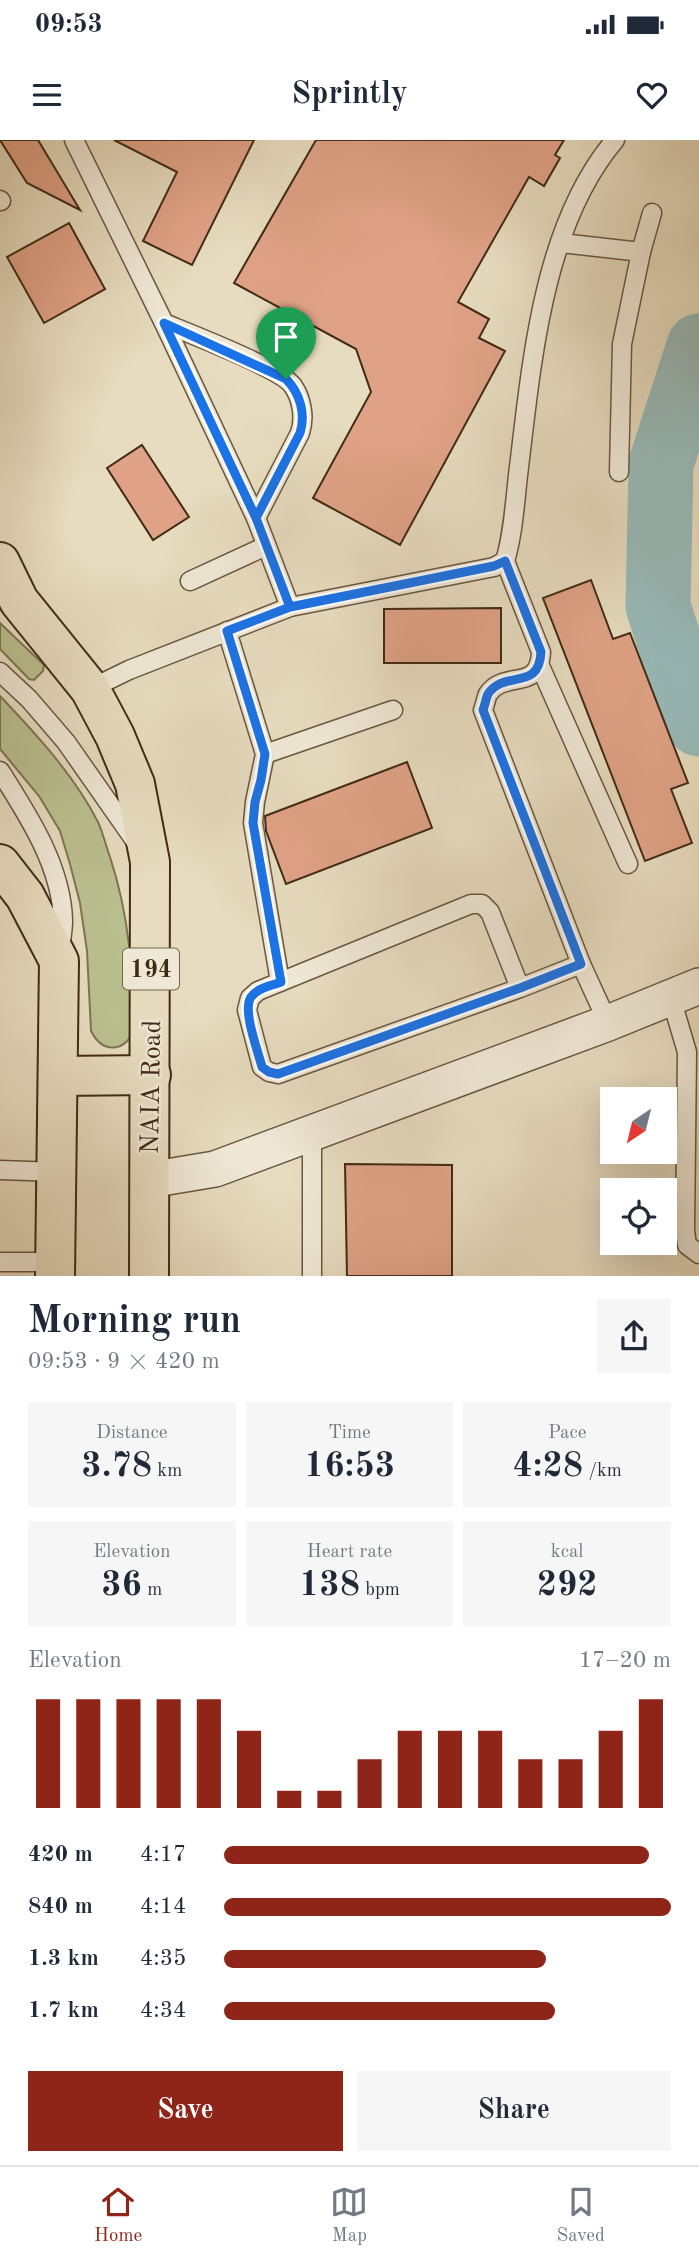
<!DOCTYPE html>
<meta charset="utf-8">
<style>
:root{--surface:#fff;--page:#f6f6f7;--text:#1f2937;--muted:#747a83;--line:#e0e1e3;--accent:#8f2418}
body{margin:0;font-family:"Old Standard TT",serif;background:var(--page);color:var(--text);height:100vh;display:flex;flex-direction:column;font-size:26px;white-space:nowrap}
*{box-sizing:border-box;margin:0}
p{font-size:23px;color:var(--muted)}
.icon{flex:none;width:38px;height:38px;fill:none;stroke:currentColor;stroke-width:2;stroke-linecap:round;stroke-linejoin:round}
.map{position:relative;height:1136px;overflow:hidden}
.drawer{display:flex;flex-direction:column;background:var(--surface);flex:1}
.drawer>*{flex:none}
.needle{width:46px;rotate:215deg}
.tools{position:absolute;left:600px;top:947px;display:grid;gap:14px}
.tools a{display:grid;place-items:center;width:77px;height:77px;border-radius:0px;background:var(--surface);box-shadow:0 7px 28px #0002;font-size:35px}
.pin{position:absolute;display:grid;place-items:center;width:60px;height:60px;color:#fff;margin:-72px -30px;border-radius:50% 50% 50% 0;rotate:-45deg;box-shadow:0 0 7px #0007}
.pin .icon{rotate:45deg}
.round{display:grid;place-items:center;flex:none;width:74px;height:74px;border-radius:0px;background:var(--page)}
.head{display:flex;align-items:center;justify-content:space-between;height:119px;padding:0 28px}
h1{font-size:38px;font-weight:700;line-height:52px}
.figures{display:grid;grid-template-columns:repeat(3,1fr);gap:10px;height:119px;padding:7px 28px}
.figures div{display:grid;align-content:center;border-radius:0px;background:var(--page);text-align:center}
.figures b{font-size:35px;font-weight:700}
.figures small{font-size:19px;font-weight:400}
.figures p{font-size:19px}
.chart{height:196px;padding:14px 28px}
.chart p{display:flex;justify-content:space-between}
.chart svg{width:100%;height:126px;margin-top:7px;stroke:var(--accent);stroke-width:6}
.cta{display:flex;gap:14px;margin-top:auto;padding:14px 28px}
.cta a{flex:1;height:80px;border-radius:0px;background:var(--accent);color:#fff;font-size:28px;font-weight:700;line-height:80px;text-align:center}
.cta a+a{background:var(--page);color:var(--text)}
ul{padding:0 28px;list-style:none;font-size:23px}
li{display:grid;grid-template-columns:112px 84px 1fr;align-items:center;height:52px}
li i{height:18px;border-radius:9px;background:var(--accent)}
.status{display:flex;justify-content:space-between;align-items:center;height:49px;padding:0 35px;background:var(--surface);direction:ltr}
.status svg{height:19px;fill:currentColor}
header{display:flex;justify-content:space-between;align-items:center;height:91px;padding:0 28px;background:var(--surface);font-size:32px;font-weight:700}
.dock{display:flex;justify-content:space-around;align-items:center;height:98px;border-top:2px solid var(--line);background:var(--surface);font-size:19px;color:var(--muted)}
.dock a{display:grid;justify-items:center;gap:4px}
.dock .selected{color:var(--accent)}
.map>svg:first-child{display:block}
.green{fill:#babf8f;stroke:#7d7552;stroke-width:2}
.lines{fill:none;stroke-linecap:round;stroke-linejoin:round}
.river{stroke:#98bab9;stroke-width:65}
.building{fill:#e0a286;stroke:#402b15;stroke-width:2}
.service-casing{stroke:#6a5740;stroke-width:21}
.minor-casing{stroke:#6a5740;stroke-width:38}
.primary-casing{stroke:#402b15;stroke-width:42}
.service{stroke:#efe8d6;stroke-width:18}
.minor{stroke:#efe8d6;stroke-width:35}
.primary{stroke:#e7dcc0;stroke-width:38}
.route-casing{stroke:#fff;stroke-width:14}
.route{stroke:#1a73e8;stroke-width:9}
.labels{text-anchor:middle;stroke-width:5;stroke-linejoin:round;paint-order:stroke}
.shield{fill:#efe8d6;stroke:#74644f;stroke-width:2}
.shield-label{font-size:24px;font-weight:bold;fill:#402b15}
.street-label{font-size:26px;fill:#402b15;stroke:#efe8d6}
</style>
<div class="status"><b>09:53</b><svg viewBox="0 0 49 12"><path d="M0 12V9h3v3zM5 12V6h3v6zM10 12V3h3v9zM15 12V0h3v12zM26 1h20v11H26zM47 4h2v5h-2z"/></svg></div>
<header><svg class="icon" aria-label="menu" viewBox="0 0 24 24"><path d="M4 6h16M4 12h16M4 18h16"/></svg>Sprintly<svg class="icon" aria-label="heart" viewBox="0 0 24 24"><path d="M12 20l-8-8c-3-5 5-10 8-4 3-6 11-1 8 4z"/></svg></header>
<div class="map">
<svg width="699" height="1136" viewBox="0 0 699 1136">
<rect width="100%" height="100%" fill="#e7dcc0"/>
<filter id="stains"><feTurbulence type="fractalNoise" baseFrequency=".00286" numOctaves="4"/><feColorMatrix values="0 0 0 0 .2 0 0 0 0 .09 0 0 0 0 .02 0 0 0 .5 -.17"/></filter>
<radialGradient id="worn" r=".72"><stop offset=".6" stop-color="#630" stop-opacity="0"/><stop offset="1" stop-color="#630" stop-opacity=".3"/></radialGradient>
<g class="green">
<polygon points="0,483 44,525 43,531 34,540 29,539 0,509"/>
<path d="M 0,556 C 36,594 74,635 98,682 C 103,693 106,706 110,717 C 130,778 132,828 134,891 C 123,913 102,913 91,891 L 87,811 L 80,763 L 70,724 L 60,691 L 39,656 L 0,609 Z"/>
</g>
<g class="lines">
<polyline class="river" points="699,206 661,324 658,466 690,567 699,584"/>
</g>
<g class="building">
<polygon points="0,0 38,0 80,70 27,43"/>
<polygon points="114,0 254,0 192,125 143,101 177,32"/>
<polygon points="316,0 564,0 555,15 560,18 544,46 529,37 458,162 489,179 479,198 505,211 400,405 313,358 371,252 356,209 234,143"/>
<polygon points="69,83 105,149 44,183 7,117"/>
<polygon points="142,305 189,377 153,400 107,328"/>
<polygon points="591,440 613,499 630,493 688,643 671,649 692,703 645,721 543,458"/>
<polygon points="501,468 501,523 384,523 384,469"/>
<polygon points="407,622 432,688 286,744 266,691 265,676"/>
<polygon points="345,1024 452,1025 452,1136 347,1136"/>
</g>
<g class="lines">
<g class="service-casing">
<g id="service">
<polyline points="74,0 164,183 256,378 290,467"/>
<polyline points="0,60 1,61"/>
<polyline points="561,103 641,112 622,204 619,332"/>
<polyline points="641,112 652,73"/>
<path d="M 164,183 C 188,193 282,229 293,246 C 302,259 305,278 300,293 L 256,378"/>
<path d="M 505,421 L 541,512 C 539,553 505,529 488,554 C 486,558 485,565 483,570 L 581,824 L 608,883"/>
<polyline points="190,441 266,406"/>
<polyline points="227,491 265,614 255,662 253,683 280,842"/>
<polyline points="540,526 628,724"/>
<polyline points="0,532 29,559 66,602 136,702"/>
<path d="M 90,549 L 129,530 L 290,467 L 494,427 L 505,421 C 514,391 515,358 519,327 C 532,220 543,85 615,0"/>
<polyline points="265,614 393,570"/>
<path d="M 0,631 C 28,675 62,727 63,781 C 63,790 61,800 60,809"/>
<polyline points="520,848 490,772 482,764 471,764 258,851 250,858 247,870 262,927 269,932 278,934 520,848 581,824"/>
<polyline points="671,858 687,912 685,1091 687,1105 699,1114"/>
<polyline points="0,1030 57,1032"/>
<polyline points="0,1122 55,1122"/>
<polyline points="312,1136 312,993"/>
</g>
</g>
<g class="minor-casing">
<polyline id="minor" points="149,1040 215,1029 608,883 699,846"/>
</g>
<g class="primary-casing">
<g id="primary">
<polyline points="0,422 19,461 90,549 115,596 135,644 150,722 149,1136"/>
<polyline points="0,724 25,756 59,821 55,1136"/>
<polyline points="58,936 151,935"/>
</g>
</g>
<use href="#service" class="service"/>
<use href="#minor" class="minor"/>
<use href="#primary" class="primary"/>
</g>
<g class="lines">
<g class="route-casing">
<path id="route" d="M 286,239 C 300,253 306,274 300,293 L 256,378 L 290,467 L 227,491 L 265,614 L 261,640 L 255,662 L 253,683 L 281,842 C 271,846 257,848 251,857 C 242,870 258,911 262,927 L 269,932 L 278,934 L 520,848 L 581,824 L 483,570 C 485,565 486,558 488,554 C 505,529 539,552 541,512 L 505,421 L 494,426 L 290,467 L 256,378 L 164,183 L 286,239"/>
</g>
<use href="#route" class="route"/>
</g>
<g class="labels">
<rect class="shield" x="123" y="808.5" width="56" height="41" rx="5"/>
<g class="shield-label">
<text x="151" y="837">194</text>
</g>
<g class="street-label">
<text transform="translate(150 947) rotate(-89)" y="9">NAIA Road</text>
</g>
</g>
<rect width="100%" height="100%" filter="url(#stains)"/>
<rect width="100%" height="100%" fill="url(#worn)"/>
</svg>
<div class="tools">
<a><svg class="needle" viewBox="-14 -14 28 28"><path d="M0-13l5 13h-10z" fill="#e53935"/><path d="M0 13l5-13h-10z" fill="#747a83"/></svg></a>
<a><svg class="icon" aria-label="locate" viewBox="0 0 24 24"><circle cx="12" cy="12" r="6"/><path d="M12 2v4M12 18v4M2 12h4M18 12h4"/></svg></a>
</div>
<div class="pin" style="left:286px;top:239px;background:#1e9e55"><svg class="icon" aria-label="arrive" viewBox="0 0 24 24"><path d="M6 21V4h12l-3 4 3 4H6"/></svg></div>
</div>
<section class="drawer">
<div class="head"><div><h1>Morning run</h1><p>09:53 · 9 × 420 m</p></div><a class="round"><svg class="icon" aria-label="share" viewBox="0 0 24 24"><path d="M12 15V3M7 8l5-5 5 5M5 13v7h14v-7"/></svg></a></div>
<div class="figures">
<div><p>Distance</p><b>3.78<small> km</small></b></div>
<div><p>Time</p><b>16:53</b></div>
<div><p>Pace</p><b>4:28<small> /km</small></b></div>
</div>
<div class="figures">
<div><p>Elevation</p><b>36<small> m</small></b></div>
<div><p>Heart rate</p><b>138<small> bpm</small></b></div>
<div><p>kcal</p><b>292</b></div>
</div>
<div class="chart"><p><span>Elevation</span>17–20 m</p>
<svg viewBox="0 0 160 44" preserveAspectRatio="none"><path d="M5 44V6M15 44V6M25 44V6M35 44V6M45 44V6M55 44V17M65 44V38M75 44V38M85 44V27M95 44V17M105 44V17M115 44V17M125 44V27M135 44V27M145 44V17M155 44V6"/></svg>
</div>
<ul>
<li><b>420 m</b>4:17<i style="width:95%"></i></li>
<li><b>840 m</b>4:14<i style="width:100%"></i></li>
<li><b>1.3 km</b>4:35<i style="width:72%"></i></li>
<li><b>1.7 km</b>4:34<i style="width:74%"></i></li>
</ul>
<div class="cta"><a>Save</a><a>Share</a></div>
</section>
<nav class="dock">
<a class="selected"><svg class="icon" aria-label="home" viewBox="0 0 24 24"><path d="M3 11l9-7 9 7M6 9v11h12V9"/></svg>Home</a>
<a><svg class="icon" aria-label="map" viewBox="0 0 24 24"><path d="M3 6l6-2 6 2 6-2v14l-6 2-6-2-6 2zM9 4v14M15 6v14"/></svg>Map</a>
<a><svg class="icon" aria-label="saved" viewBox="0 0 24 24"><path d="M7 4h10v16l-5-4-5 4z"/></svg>Saved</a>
</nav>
